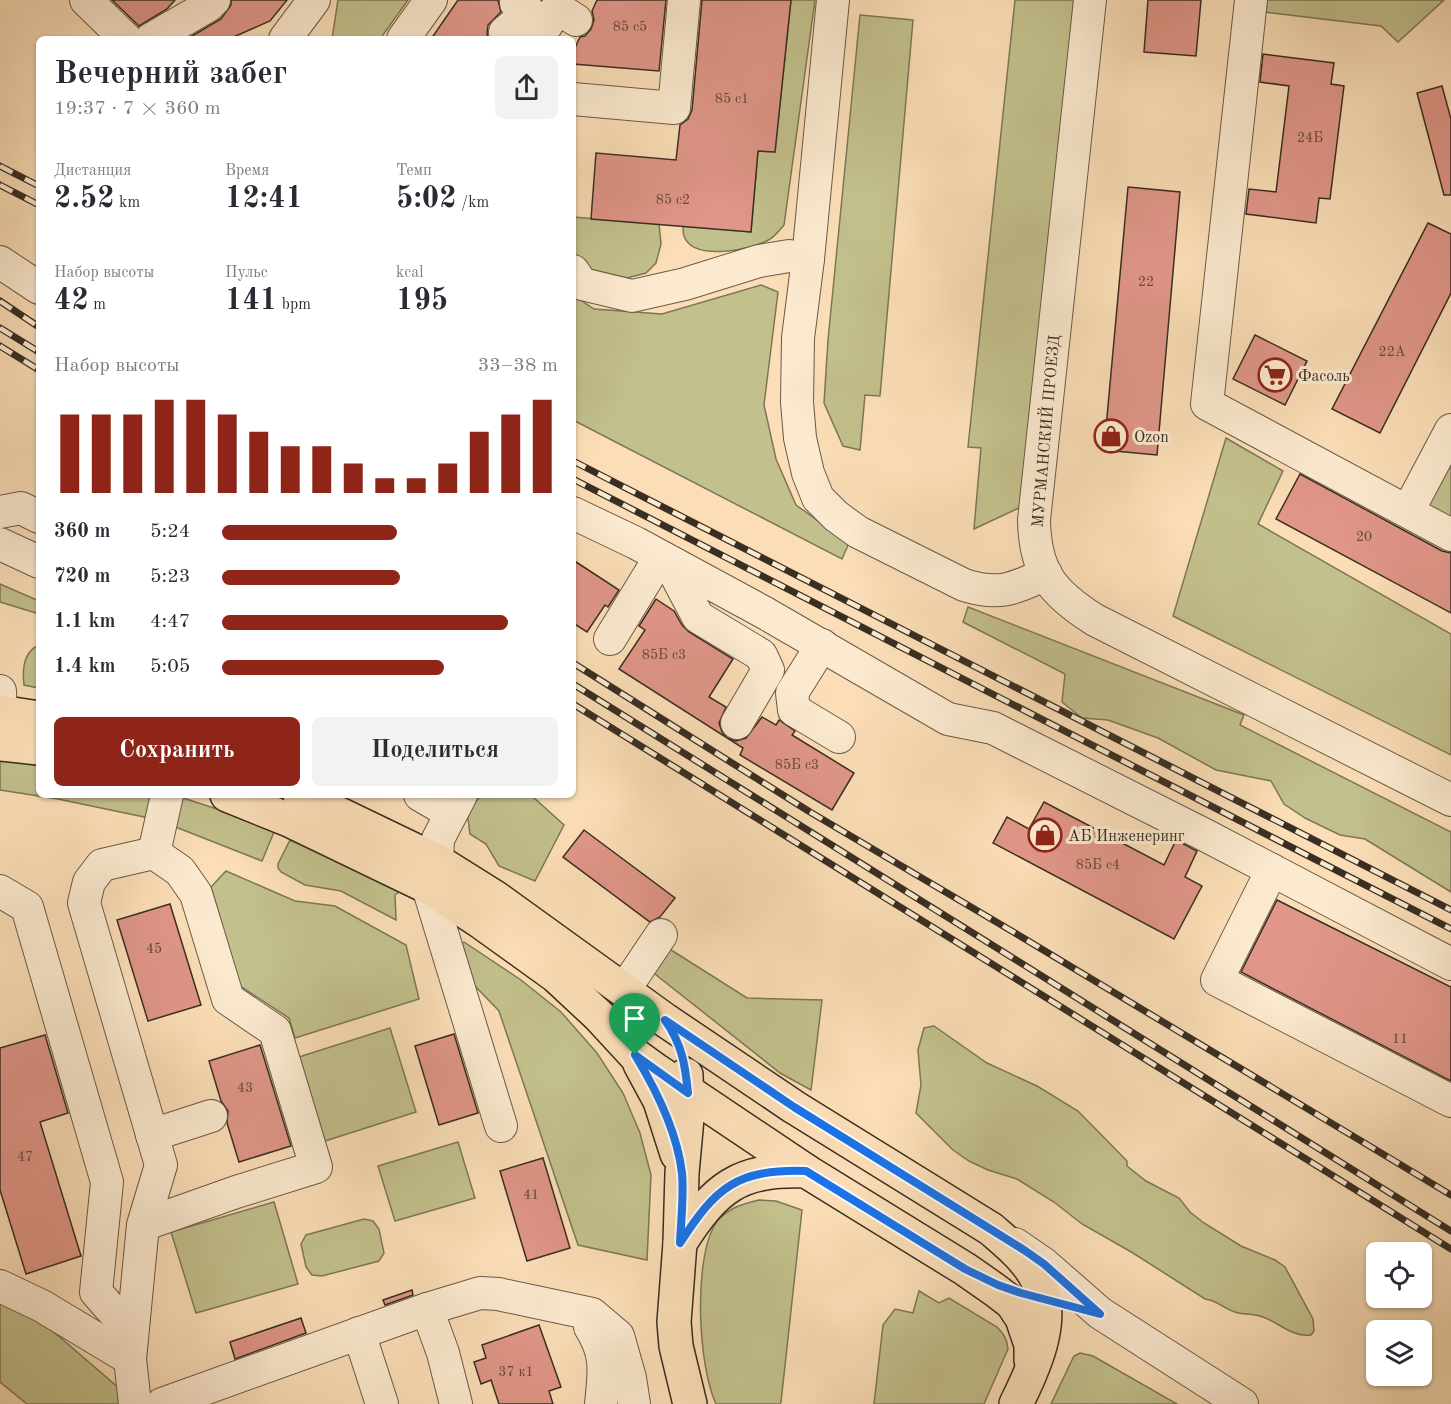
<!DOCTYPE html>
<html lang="ru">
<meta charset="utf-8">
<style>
:root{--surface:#fff;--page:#f2f2f3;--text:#2b2b33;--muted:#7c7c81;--accent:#8f2418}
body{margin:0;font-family:"Old Standard TT",serif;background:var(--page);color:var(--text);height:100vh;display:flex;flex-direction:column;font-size:22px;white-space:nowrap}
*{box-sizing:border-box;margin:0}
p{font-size:20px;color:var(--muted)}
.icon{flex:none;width:33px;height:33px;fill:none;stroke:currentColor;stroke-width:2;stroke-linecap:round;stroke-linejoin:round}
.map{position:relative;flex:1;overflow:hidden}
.drawer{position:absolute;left:36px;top:36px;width:540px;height:762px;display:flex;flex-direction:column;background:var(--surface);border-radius:9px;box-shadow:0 2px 4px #0004}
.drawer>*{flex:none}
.controls{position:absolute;left:1366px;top:1242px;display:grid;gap:12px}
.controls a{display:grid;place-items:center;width:66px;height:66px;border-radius:9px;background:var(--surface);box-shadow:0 2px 4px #0004;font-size:30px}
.pin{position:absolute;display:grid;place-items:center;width:51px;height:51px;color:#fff;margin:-62px -26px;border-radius:50% 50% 50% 0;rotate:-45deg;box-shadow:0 0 6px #0007}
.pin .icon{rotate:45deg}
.round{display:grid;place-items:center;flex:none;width:63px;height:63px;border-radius:9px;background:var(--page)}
.overview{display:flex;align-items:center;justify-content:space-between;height:102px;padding:0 18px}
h1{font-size:33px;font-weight:700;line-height:45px}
.stats{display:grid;grid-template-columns:repeat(3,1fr);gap:9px;height:102px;padding:6px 18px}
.stats div{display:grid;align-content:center}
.stats b{font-size:30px;font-weight:700}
.stats small{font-size:16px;font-weight:400}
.stats p{font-size:16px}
.chart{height:168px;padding:12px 18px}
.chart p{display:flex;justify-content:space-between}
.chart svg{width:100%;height:108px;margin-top:6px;stroke:var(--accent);stroke-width:6}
.cta{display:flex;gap:12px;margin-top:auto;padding:12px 18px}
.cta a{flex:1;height:69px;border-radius:9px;background:var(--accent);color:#fff;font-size:24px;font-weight:700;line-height:69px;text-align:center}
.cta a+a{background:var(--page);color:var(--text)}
ul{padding:0 18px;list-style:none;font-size:20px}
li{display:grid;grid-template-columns:96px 72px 1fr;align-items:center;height:45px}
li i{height:15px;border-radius:8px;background:var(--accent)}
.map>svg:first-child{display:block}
.green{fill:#c2c08c;stroke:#7d7757;stroke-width:1.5}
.building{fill:#e09688;stroke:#382e22;stroke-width:1.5}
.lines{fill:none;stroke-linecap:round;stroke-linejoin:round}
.minor-casing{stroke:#695a47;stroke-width:34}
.major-casing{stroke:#382e22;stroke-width:36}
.minor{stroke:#fcead0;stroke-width:32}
.major{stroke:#fbdeb7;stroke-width:33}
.rail-casing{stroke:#382e22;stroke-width:7}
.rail{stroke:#fcead0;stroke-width:4.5;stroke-dasharray:14;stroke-linecap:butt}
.route-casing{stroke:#fff;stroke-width:12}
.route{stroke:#1a73e8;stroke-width:8}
.labels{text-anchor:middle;stroke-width:6;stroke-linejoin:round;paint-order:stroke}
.number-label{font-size:14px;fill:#62483c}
.poi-label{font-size:16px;fill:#382e22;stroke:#fcead0;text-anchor:start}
.street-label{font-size:16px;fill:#382e22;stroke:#fcead0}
</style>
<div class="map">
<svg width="1451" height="1404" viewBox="0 0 1451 1404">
<rect width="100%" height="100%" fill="#fbdeb7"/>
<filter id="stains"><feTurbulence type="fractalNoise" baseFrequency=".00333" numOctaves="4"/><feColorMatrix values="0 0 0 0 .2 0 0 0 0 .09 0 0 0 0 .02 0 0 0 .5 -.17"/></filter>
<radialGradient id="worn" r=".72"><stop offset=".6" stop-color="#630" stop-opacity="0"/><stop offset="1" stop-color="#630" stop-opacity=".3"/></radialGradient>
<g class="green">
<polygon points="338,0 408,0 380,39 332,39"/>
<path d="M 791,0 L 815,0 L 784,225 C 780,230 775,236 770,239 C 753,250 693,262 684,236 C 683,233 683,230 683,226 L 751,232 L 758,151 L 775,152 Z"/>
<polygon points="1015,0 1076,0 1021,507 974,529 981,448 968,447"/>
<polygon points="1265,0 1444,0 1398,42 1381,26 1264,12"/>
<polygon points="860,15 913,20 880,396 865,395 860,450 843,446 824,403 828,340"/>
<polygon points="573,217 659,224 661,244 656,263 646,273 627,278 581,267 573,258"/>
<polygon points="761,285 778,292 764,405 776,459 796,505 849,543 842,559 573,420 573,295 594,309 662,314"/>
<polygon points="1226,438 1283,471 1258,524 1451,634 1451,755 1173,616"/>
<polygon points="1451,442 1451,521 1418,502"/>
<polygon points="0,584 39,601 39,614 0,602"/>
<polygon points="968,607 1244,715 1240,725 1451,832 1451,892 1365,839 1340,835 1305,818 1284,804 1271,781 1216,770 1158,738 1108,720 1082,718 1062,702 1065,674 963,622"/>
<path d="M 39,645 L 39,688 L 24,685 C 22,669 23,652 39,645 Z"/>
<polygon points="0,759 39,766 39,795 159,795 154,819 58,799 0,790"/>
<polygon points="177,796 223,811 274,832 262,861 168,824"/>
<polygon points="480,797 533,797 564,825 535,881 499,866 486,844 470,834 467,811"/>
<polygon points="290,840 391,885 399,892 395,895 396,920 341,891 305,885 281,872 278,868 278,864"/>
<polygon points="226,871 295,901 335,906 406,945 419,999 295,1038 289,1018 240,986 211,887"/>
<polygon points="464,942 521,980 561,1012 597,1053 623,1093 640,1133 651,1175 647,1260 578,1245 499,1011 475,986 462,943"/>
<polygon points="668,948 747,998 822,1000 811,1090 780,1073 655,974 653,968"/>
<path d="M 934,1026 L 987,1063 L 1037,1086 L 1078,1111 L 1127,1161 L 1127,1166 L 1146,1181 L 1179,1198 L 1190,1212 L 1204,1223 L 1241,1246 L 1275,1260 L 1285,1267 L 1313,1319 L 1314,1331 L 1311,1335 C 1291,1337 1280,1323 1263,1317 C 1253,1313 1243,1315 1235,1312 C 1224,1309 1217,1300 1205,1299 L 1133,1253 L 1082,1224 L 1054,1202 L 1017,1179 L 988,1170 L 969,1161 L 953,1150 L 916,1113 L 921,1085 L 918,1050 L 924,1028 Z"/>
<polygon points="390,1028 416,1112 325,1141 299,1057"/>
<polygon points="458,1142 475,1198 395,1221 378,1166"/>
<path d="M 759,1200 L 776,1201 L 802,1210 L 781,1402 L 780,1404 L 716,1404 C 698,1365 694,1266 713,1228 C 722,1210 741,1204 759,1200 Z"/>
<polygon points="274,1202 298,1284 196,1313 171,1232"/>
<polygon points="364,1219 373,1221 379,1229 384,1253 379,1261 322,1276 312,1275 306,1267 301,1244 306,1235"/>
<path d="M 919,1291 L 939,1303 L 949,1298 L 997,1327 C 1004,1334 1007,1339 1008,1349 L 984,1404 L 874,1404 L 883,1325 L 895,1309 L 913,1313 Z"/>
<polygon points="0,1301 47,1326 128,1396 129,1404 27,1404 0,1382"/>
<polygon points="1080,1353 1093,1356 1177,1404 1051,1404 1071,1362 1074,1356"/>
</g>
<g class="building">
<polygon points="112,0 175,0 167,9 139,26"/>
<polygon points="231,0 287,0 270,21 229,39 187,39 221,19 231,5"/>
<polygon points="458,0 498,0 501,12 488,25 487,34 489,39 431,39"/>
<polygon points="597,0 666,0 659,71 573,64 573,52 580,37 585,36 591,29 594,20 592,11"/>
<polygon points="702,0 791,0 775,152 758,151 751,232 591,219 596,153 676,160 680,125 688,119 692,110"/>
<polygon points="1148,0 1201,0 1196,56 1144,52"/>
<polygon points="1263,54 1334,63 1331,84 1344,86 1330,199 1319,198 1316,223 1246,214 1249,189 1276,192 1289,86 1260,82"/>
<polygon points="1442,86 1451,119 1451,195 1444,195 1417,93"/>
<polygon points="1128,187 1180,192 1157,455 1104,450"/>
<polygon points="1428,223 1451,234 1451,293 1380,433 1332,409"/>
<polygon points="1255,335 1307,361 1285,405 1233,379"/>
<polygon points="1300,474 1442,551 1451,553 1451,613 1276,519"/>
<polygon points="573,560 619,590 608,607 605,605 587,632 573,623"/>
<polygon points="656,599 674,611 682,625 689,632 733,659 709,697 726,707 719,723 722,732 727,738 736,741 746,738 762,717 776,725 779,720 795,731 792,735 854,773 832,810 740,755 743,748 619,669 645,630 639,626"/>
<polygon points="1044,802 1164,865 1176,840 1197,851 1185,877 1202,886 1174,939 993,843 1007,817 1029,829"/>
<polygon points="584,830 675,898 660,917 650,922 563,857"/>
<polygon points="1277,900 1451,987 1451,1081 1241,972"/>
<polygon points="170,904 201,1005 148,1021 117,920"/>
<polygon points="454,1034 478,1113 439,1125 415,1046"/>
<polygon points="45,1035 68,1113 40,1122 81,1256 26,1274 0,1190 0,1048"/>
<polygon points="260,1045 291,1146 239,1162 227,1123 228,1111 221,1101 209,1061"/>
<polygon points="543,1158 570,1248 527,1261 500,1171"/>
<polygon points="412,1290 413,1295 385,1305 383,1300"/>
<polygon points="301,1318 306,1333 235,1359 230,1342"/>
<polygon points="539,1325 561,1387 549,1391 553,1404 499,1404 491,1380 481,1384 474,1362 486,1358 482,1345"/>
</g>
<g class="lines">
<g class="minor-casing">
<g id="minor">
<polyline points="86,0 126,39"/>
<path d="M 833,0 L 808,259 L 798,338 L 797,402 L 800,438 L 808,473 L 818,498 L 836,516 L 858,532 L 964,585 C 999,596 1013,589 1046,574"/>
<path d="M 1090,0 L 1034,520 C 1035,572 1052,593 1095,620 L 1451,800"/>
<polyline points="1251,0 1207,404 1451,535"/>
<polyline points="516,3 546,25"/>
<polyline points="505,32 529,12"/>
<polyline points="151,39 208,6 214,0"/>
<polyline points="285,39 314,0"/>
<polyline points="403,39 431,0"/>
<polyline points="538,39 557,8 576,20"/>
<polyline points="573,99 674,108 684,0"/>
<polyline points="0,262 39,288"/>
<polyline points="573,271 582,284 632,296 685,284 759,261 789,256 808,259"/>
<polyline points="1408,511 1451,430"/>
<polyline points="0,512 21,508 39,517"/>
<polyline points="573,513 636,543 765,613 948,719 993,728 1205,835 1451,964"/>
<polyline points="0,544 39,562"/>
<polyline points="669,562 698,617 761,655 768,670 737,723"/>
<polyline points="610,639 660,557"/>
<polyline points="822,645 792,693 794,710 839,737"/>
<polyline points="0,691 1,712"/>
<polyline points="420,795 451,813"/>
<polyline points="154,853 167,795"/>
<polyline points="437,861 438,839 461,795"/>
<polyline points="1272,870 1217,980 1451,1101"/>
<polyline points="428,887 501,1126"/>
<polyline points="0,891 27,907 107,1182 96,1292 132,1333"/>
<polyline points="624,990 661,935"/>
<polyline points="152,1135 211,1116"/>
<polyline points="1015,1244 1044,1264 1100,1313 1242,1404"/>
<polyline points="0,1286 42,1306 130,1359"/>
<polyline points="427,1309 480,1293 498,1294 592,1314 618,1336 630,1378 634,1404"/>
<path d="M 590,1327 C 608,1355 604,1373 601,1404"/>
<polyline points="359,1333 382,1404"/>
<polyline points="135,1404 130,1359 143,1225 161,1165 84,903 89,882 102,865 154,853 180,871 196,894 228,999 275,1031 316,1167 236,1192 143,1225"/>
<polyline points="162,1404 427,1309 443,1353 456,1404"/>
</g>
</g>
<g class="major-casing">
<g id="major">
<polyline points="0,712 39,718"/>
<polyline points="0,744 39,748"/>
<polyline points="227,795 289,820 428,887 481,922 556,976 599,1016 635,1055 657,1071 806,1171 965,1269 995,1290 1012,1303 1022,1318 1031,1345 1031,1360"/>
<path d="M 300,795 L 437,861 L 496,898 L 665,1020 L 794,1107 L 991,1229 C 1007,1243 1022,1255 1033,1272 C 1060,1313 1035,1366 1016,1404"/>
<polyline points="640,1064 660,1101 677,1154"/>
<polyline points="686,1075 687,1118 682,1173 680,1243 674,1322 676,1346 690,1404"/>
<path d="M 680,1243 C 716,1187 738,1169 806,1171"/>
</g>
</g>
<use href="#minor" class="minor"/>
<use href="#major" class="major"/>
<g class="rail-casing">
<g id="rail">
<polyline points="0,166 39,186"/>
<polyline points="0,185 39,205"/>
<polyline points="0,301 39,327"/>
<polyline points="0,328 39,352"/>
<polyline points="0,346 39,370"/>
<polyline points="573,461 1451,910"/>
<polyline points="573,479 1451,929"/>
<polyline points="573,663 810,812 1015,933 1451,1195"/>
<polyline points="573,684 1451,1231"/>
<polyline points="573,704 1451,1249"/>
</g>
</g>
<use href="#rail" class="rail"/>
</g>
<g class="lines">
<g class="route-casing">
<path id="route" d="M 665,1020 L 794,1107 L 1024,1250 L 1044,1264 L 1100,1314 L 1021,1293 L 998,1285 L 965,1269 L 806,1171 C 737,1169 716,1187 680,1243 C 681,1221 684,1195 682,1173 C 677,1131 657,1091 635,1055 L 688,1093 C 685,1063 682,1045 665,1020 Z"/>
</g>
<use href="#route" class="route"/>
</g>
<defs>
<g id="supermarket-ring" transform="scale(1.725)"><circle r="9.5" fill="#fcead0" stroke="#8f2418" stroke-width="1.5"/><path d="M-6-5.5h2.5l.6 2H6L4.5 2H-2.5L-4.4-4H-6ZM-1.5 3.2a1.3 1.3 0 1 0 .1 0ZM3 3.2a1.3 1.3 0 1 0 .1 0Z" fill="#8f2418"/></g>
<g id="shop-ring" transform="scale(1.725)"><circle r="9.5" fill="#fcead0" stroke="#8f2418" stroke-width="1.5"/><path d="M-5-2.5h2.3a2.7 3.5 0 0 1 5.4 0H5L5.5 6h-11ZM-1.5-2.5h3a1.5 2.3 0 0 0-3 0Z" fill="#8f2418"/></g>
</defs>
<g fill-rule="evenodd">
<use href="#supermarket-ring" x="1275" y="375"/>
<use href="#shop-ring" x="1111" y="436"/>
<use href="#shop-ring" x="1045" y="835"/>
</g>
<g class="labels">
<g class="number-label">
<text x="630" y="31">85 с5</text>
<text x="732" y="103">85 с1</text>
<text x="1310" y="142">24Б</text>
<text x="673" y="204">85 с2</text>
<text x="1146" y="286">22</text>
<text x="1392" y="356">22А</text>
<text x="1364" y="541">20</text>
<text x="664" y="659">85Б с3</text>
<text x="797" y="769">85Б с3</text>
<text x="1098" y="869">85Б c4</text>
<text x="154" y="953">45</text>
<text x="1400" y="1043">11</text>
<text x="245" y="1092">43</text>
<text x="25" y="1161">47</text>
<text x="531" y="1199">41</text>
<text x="516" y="1376">37 к1</text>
</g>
<g class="poi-label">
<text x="1298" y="381">Фасоль</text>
<text x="1134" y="442">Ozon</text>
<text x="1068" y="841">АБ Инженеринг</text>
</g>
<g class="street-label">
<text transform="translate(1045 431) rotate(-85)" y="6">МУРМАНСКИЙ ПРОЕЗД</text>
</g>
</g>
<rect width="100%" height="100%" filter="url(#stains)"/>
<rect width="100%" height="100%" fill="url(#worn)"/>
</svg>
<div class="controls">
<a><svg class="icon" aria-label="locate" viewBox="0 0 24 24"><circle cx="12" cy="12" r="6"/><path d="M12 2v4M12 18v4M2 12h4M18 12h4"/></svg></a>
<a><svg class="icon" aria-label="layers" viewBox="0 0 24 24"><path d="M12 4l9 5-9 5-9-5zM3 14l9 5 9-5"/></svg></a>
</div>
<div class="pin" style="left:635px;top:1055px;background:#1e9e55"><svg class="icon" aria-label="arrive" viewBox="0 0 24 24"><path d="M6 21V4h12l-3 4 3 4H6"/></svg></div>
<section class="drawer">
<div class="overview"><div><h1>Вечерний забег</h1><p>19:37 · 7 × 360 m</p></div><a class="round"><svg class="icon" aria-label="share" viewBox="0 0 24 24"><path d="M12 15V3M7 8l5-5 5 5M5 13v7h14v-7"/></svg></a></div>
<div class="stats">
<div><p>Дистанция</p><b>2.52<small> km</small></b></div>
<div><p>Время</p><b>12:41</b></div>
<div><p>Темп</p><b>5:02<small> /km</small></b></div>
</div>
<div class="stats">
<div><p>Набор высоты</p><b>42<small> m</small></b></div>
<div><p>Пульс</p><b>141<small> bpm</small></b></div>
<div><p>kcal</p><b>195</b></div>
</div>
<div class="chart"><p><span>Набор высоты</span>33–38 m</p>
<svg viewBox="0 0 160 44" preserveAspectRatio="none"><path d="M5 44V12M15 44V12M25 44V12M35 44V6M45 44V6M55 44V12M65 44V19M75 44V25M85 44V25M95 44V32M105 44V38M115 44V38M125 44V32M135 44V19M145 44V12M155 44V6"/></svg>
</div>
<ul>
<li><b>360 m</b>5:24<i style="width:52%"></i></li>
<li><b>720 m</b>5:23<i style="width:53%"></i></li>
<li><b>1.1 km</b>4:47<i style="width:85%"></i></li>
<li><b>1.4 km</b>5:05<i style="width:66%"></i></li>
</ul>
<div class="cta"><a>Сохранить</a><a>Поделиться</a></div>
</section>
</div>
